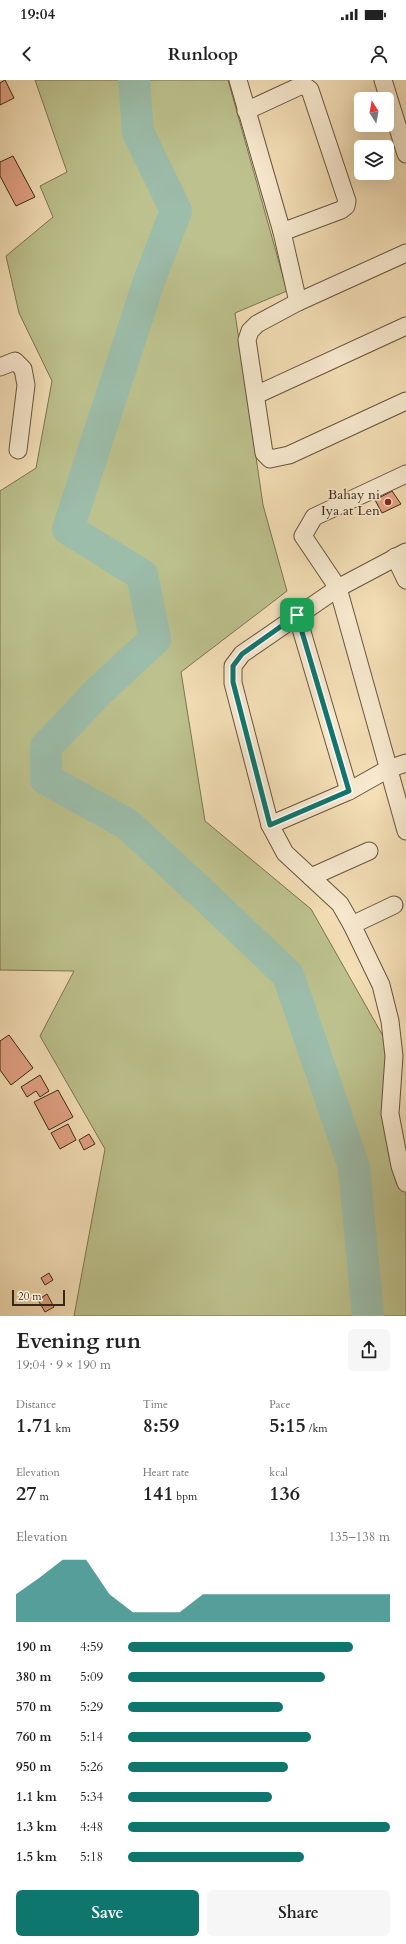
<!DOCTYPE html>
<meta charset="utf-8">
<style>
:root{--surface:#fff;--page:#f6f6f6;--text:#222;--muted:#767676;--accent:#0f766e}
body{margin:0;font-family:Cardo,serif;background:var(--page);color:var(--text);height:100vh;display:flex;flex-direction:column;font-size:15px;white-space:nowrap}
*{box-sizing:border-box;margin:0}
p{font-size:13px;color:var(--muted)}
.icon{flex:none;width:22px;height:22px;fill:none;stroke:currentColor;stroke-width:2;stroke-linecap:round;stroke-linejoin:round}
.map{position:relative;height:1236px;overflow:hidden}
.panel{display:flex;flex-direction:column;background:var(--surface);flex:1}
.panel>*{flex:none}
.needle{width:26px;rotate:349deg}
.controls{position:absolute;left:354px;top:12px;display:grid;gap:8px}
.controls a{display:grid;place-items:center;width:40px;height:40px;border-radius:6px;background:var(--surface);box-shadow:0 4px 16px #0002;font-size:20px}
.scale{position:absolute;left:12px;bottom:10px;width:53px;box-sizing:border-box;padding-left:4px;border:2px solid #3a2715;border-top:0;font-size:11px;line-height:14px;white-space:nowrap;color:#3a2715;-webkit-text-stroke:3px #f8ead0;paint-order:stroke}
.pin{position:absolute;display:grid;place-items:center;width:34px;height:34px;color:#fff;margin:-17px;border-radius:8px;box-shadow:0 2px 6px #0006}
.round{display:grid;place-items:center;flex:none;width:42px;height:42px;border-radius:6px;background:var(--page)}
.summary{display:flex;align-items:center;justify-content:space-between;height:68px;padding:0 16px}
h1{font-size:22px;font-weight:700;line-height:30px}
.figures{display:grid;grid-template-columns:repeat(3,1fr);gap:6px;height:68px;padding:4px 16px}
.figures div{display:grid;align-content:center}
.figures b{font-size:20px;font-weight:700}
.figures small{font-size:11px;font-weight:400}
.figures p{font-size:11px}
.chart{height:112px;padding:8px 16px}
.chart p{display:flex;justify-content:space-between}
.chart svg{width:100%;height:72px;margin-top:4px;fill:var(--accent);opacity:.7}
.primary-button{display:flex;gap:8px;margin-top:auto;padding:8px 16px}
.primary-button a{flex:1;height:46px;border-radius:6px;background:var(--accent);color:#fff;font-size:16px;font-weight:700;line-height:46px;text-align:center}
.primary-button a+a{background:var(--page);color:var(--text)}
ul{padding:0 16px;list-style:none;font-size:13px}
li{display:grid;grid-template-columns:64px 48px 1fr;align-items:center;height:30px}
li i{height:10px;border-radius:5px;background:var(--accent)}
.status{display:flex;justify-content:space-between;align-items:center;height:28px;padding:0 20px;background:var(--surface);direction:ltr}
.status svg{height:11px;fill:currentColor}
header{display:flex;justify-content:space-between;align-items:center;height:52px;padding:0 16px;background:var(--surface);font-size:18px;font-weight:700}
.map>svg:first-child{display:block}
.green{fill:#bcc18d;stroke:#7b7451}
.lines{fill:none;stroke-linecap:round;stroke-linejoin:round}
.river{stroke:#9cbdaa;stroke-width:32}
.building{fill:#e4a386;stroke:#3a2715}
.street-casing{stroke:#68553e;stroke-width:19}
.street{stroke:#f8ead0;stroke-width:17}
.route-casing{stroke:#fff;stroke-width:8}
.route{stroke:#0f766e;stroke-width:5}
.poi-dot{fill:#8f2418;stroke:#f8ead0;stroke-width:1.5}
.labels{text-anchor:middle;stroke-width:3;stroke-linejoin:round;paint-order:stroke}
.poi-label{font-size:14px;fill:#3a2715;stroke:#f8ead0;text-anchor:end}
</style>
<div class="status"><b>19:04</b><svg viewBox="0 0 49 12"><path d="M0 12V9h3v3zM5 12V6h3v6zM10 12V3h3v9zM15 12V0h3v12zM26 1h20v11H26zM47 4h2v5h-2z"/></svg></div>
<header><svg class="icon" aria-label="back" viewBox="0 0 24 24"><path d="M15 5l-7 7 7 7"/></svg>Runloop<svg class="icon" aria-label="person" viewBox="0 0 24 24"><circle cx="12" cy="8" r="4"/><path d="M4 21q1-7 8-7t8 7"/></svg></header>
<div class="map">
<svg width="406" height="1236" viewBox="0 0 406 1236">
<rect width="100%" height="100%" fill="#f4dfb7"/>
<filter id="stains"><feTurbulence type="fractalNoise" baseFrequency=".005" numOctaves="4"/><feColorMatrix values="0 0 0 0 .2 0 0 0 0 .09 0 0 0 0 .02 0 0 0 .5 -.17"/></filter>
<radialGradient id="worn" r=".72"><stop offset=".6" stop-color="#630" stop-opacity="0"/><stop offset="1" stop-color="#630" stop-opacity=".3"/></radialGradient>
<polygon class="green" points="35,0 228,0 287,211 235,233 263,425 287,511 181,592 205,741 311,829 387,963 406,1100 406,1236 74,1236 105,1069 40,956 74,891 0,890 0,411 36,388 52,301 19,233 6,176 53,137 40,106 67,92"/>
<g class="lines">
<polyline class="river" points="134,0 138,52 176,131 149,201 68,449 142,495 155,559 97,613 46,667 46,699 127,744 204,815 288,895 354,1087 368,1236"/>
</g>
<g class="building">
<polygon points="5,0 14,18 0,25 0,3"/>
<polygon points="13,76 35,117 16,126 0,96 0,82"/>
<polygon points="392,411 401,424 382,433 375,420"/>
<polygon points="9,955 33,988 11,1005 0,990 0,961"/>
<polygon points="40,995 49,1011 40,1017 36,1011 27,1017 21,1007"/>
<polygon points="58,1010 73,1037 49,1050 34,1022"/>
<polygon points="68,1044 76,1060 60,1069 51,1053"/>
<polygon points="89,1054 95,1064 84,1070 79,1060"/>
<polygon points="49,1193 53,1200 45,1205 41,1198"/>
<polygon points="47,1214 54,1227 45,1232 38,1220"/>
</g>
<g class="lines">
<g class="street-casing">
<g id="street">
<polyline points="238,0 282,152 298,222"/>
<polyline points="383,0 406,74"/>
<polyline points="246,31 300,6 305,6 310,10 347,121 346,126 341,130 282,152"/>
<polyline points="406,173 298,222 257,244 250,251 247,260 264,373 270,379 289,375 406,321"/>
<polyline points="0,287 15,281 23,289 26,305 18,370"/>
<polyline points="256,315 406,246"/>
<polyline points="406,394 314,437 303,456 338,508 406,751"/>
<polyline points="406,472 338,508 242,574 233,586 233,603 270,745 285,773 340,824 352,845 381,905 390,941 394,976 390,1034 400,1086 406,1103"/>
<polyline points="395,477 406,500"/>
<polyline points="297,535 349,711"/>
<polyline points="270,745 349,711 388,689 406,683"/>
<polyline points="311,797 369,771"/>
<polyline points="352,845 394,825"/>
</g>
</g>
<use href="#street" class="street"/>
</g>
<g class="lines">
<g class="route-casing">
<polygon id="route" points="297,535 349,711 270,745 233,602 233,586 242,574"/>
</g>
<use href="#route" class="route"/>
</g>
<circle class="poi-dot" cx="388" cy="422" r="4"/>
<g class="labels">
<g class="poi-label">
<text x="380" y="419">Bahay ni<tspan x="380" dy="16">Iya at Len</tspan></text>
</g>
</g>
<rect width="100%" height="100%" filter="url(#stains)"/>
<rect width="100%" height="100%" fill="url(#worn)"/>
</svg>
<div class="controls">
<a><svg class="needle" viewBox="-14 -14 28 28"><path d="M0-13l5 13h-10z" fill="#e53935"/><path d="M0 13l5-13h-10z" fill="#767676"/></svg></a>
<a><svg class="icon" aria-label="layers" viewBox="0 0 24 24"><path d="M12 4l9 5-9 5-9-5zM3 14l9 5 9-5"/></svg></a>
</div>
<div class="scale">20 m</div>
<div class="pin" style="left:297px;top:535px;background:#1e9e55"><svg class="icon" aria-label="arrive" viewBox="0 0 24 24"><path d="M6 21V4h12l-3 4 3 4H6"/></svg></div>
</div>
<section class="panel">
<div class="summary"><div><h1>Evening run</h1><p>19:04 · 9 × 190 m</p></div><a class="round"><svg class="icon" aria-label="share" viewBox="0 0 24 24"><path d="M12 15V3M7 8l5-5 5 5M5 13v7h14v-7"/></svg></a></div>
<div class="figures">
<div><p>Distance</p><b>1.71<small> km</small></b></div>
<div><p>Time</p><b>8:59</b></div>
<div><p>Pace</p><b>5:15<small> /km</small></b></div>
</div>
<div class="figures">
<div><p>Elevation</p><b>27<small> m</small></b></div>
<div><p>Heart rate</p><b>141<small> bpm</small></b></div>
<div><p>kcal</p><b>136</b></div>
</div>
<div class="chart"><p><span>Elevation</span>135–138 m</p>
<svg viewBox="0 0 160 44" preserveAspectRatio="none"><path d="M0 44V27L10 17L20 6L30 6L40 27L50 38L60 38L70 38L80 27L90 27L100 27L110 27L120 27L130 27L140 27L150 27L160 27V44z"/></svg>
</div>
<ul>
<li><b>190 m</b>4:59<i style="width:86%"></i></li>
<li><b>380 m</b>5:09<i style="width:75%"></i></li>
<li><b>570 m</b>5:29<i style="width:59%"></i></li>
<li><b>760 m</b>5:14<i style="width:70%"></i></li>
<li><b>950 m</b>5:26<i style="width:61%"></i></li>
<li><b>1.1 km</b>5:34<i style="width:55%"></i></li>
<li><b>1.3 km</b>4:48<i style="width:100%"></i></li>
<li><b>1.5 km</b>5:18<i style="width:67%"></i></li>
</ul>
<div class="primary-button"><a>Save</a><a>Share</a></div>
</section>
